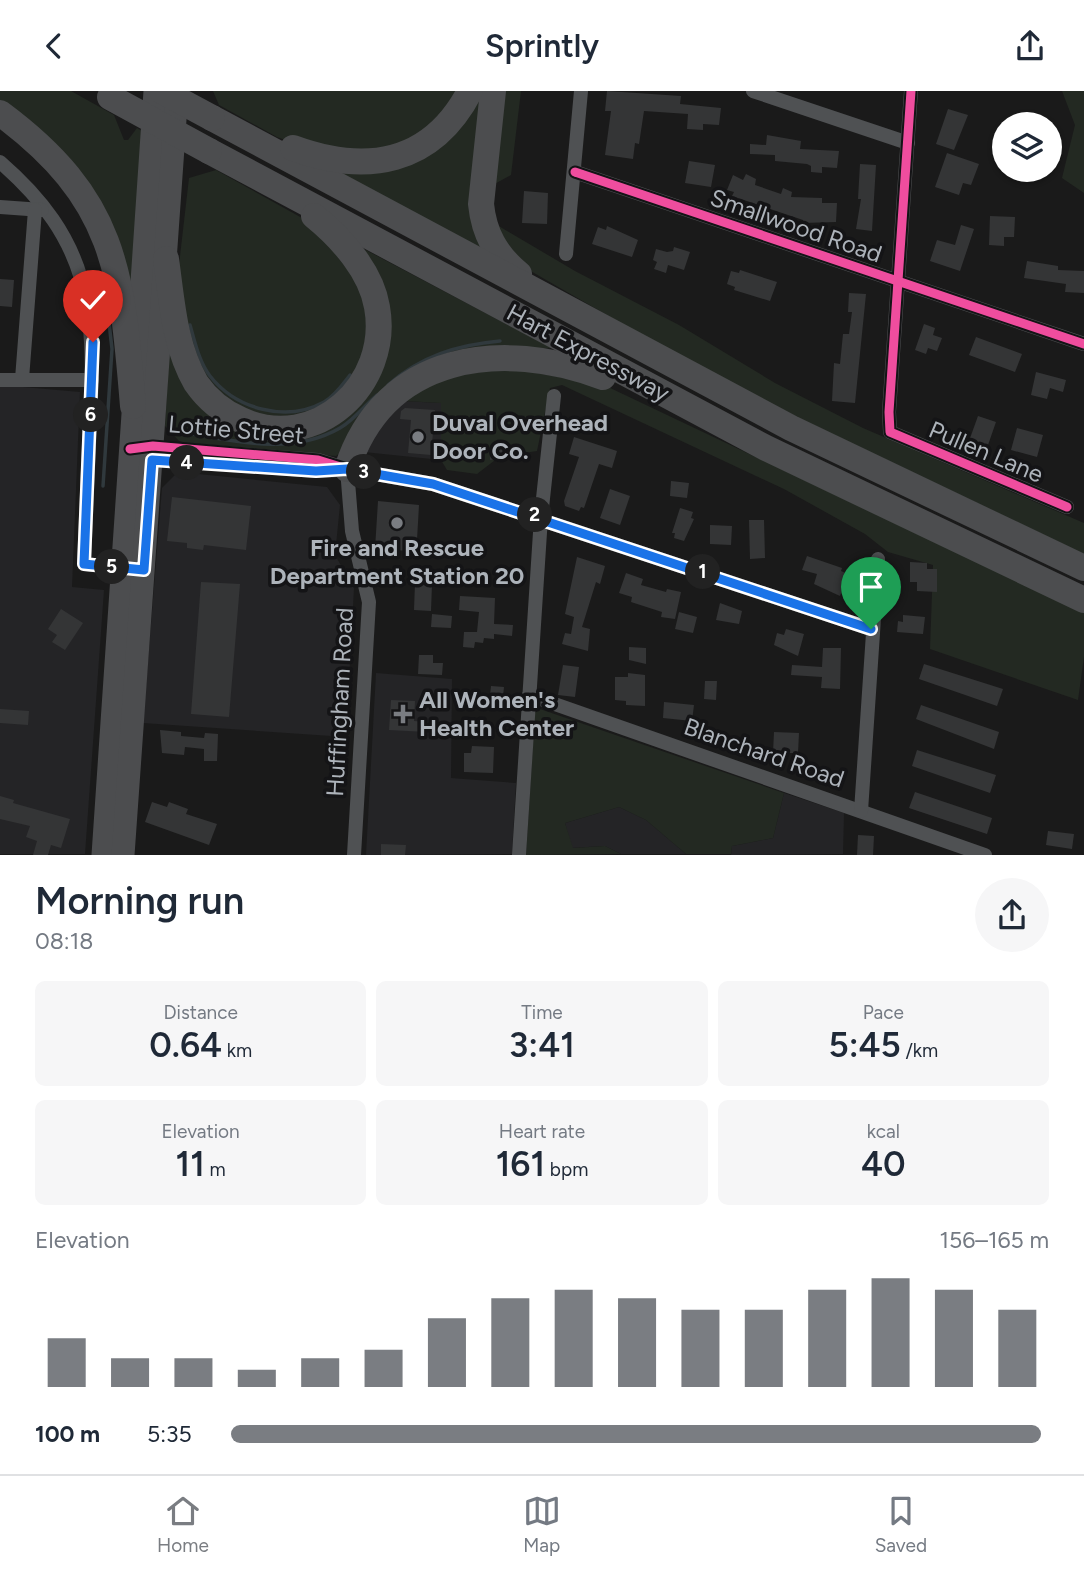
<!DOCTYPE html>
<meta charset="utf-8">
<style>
:root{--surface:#fff;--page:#f6f6f7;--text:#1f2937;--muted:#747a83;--line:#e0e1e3;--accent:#7a7d82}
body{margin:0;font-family:Figtree,sans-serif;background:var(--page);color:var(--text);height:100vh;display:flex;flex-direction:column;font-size:26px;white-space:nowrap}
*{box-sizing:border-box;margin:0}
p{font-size:23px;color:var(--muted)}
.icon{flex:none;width:38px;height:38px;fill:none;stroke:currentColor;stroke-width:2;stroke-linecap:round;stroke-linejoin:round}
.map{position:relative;height:764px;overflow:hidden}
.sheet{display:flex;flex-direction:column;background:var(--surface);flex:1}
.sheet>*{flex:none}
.controls{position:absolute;left:992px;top:21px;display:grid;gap:14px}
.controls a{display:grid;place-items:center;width:70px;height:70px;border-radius:50%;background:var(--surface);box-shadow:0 2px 5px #0004;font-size:35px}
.pin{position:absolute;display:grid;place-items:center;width:60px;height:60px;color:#fff;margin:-72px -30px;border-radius:50% 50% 50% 0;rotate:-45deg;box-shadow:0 0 7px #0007}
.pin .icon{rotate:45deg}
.km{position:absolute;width:35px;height:35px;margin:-18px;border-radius:50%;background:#222;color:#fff;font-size:19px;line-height:35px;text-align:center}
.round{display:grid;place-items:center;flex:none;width:74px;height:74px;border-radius:37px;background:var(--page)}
.head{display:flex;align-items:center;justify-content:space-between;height:119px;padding:0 35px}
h1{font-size:38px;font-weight:600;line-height:52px}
.figures{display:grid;grid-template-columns:repeat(3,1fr);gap:10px;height:119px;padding:7px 35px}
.figures div{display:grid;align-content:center;border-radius:10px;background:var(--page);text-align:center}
.figures b{font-size:35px;font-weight:600}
.figures small{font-size:19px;font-weight:400}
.figures p{font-size:19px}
.chart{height:196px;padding:14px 35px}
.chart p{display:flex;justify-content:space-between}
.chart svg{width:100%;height:126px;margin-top:7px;stroke:var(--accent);stroke-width:6}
ul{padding:0 35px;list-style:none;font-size:23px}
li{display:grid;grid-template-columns:112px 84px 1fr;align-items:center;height:52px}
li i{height:18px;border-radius:9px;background:var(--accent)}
header{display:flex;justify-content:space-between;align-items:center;height:91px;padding:0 35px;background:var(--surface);font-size:32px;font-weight:600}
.menu{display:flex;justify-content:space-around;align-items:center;height:98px;border-top:2px solid var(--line);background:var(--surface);font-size:19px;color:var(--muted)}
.menu a{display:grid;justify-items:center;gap:4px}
.menu .selected{color:var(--accent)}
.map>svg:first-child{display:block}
.built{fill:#242426}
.green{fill:#232922}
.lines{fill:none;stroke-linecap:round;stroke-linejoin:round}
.stream{stroke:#30393d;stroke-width:3.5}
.building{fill:#343536}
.street{stroke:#4f5153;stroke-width:14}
.primary{stroke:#4c4d4f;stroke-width:23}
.highway{stroke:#4c4d4f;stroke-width:26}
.highway-bridge{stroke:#4c4d4f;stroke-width:26}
.cycleway-casing{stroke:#141416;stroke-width:13}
.cycleway{stroke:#ef4d9e;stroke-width:9}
.route-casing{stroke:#fff;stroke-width:14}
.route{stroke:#1a73e8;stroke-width:9}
.poi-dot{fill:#7a7d82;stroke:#141416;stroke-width:2.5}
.labels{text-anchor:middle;stroke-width:7;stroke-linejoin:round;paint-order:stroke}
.street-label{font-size:24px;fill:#adb3ba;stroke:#141416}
.poi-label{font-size:24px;font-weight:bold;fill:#adb3ba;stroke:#141416;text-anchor:start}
</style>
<header><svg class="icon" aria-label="back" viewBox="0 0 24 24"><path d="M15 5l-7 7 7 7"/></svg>Sprintly<svg class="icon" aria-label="share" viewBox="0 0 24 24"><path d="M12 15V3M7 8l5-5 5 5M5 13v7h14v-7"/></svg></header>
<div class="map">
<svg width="1084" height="764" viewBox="0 0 1084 764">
<rect width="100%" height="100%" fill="#1a1a1a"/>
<g class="built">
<polygon points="0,294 80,301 72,496 104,499 85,763 0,763"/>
<polygon points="404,310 441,312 441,369 364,361 372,340"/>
<polygon points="178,381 327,396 340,414 335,464 354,497 346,646 143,632 162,397"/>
<polygon points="376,582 452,588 451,687 516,692 512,763 366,764"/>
<polygon points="784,702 844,722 843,763 731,764 732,755 773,747"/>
<polygon points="619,716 646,729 686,763 621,763 605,755 572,757 565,732"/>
</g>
<g class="green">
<polygon points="0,0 71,0 114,24 124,49 128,49 137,37 142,40 131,204 115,160 0,17"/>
<polygon points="213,0 464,0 457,15 391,63 315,60 277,46 219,14"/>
<polygon points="488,0 483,153 480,158 335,79 375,75"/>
<polygon points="502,0 521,0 511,84 491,95"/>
<polygon points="1062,0 1084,0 1084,102 1062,87 1075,34"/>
<polygon points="216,79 311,132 369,206 367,272 310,327 247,326 195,277 177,191 189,87"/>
<polygon points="492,131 575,180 679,234 775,292 863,337 1084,432 1084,463 801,328 645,246 522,175"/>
<polygon points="360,156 552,257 458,265 336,365 197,355 179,350 165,335 170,247 190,293 288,343 379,277"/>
<polygon points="505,276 606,295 1084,522 1084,566 1078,609 930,558 933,474 888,461 865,443 784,398 562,294 550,297 537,360 499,366 477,383 447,379 441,369 441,312 404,310 441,288"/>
<polygon points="540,618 784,702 773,747 732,755 731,763 686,763 646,729 619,716 565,732 573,757 605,755 621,763 526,764 535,622"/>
</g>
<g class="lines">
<g class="stream">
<path d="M 190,234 C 195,251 199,271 210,285 C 236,318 286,332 324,311 C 335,305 343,293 350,284"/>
<path d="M 388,294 C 421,265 457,254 500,250"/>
<path d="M 176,340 C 230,349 290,366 340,337 C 354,329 365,314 377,304"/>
<polyline points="103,395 112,258 106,205"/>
</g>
</g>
<g class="building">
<polygon points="607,0 681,5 680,13 721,17 719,34 703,33 703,39 687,38 688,23 644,20 639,53 635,52 633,68 605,64 611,20 605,20"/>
<polygon points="948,18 968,24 954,59 936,53"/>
<polygon points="767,44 801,50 800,58 839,60 837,77 822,76 822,82 811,81 811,75 807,73 775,70 775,64 750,63 750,53 766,54"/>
<polygon points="947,62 979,73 971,94 963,92 959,104 935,96"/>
<polygon points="689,70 715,74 711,96 685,92"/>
<polygon points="860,73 876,74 872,140 856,138 861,108 858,108"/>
<polygon points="746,83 756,88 755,94 781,103 783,97 792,101 791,106 822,107 822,112 837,112 836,131 803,132 803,129 732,105 734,101 727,99 733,84 743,89"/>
<polygon points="524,100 548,102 547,133 522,132"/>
<polygon points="990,125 1015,126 1014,146 1004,146 1004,155 989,154"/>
<polygon points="961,134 974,138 960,180 930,170 937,149 955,154"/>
<polygon points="607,135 638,149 632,166 592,153 598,136 606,139"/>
<polygon points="674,156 690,161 684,179 668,174 666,182 654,178 657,171 653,169 656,158 667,161 673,160"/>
<polygon points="1027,170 1058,175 1058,179 1084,180 1084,202 1065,201 1066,193 1024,187"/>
<polygon points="740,179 777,191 770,210 734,199 735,196 727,193 731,180 739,182"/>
<polygon points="0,188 14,189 12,216 0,215"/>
<polygon points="849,202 866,203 855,312 832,310 834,272 840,273 843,243 849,243 852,221 848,221"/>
<polygon points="924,233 935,237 933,244 942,247 937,260 928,257 926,263 915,259"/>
<polygon points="976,246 1022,263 1015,281 969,264"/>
<polygon points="1036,281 1066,289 1063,301 1050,297 1047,308 1031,304"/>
<polygon points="405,317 435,319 431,364 408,362 411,329 400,328 401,320"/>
<polygon points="978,325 996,331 988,354 969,350"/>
<polygon points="1017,337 1043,344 1037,366 1011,359"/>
<polygon points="574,346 617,360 612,377 599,373 584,417 581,416 579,420 565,415 564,410 579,366 569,363"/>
<polygon points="512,354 512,368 490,369 490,355"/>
<polygon points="671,390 689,392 687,407 670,405"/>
<polygon points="610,398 630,405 620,434 600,427"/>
<polygon points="172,406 251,415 246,459 204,454 203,459 187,457 187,452 167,450"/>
<polygon points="378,410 419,414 417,449 411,449 410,460 375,458"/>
<polygon points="680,417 693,421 691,427 694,428 684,450 674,447 675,442 672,442"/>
<polygon points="749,429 764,429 765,467 750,468"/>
<polygon points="710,434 732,435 731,454 710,453"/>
<polygon points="807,465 842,477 841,480 848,483 840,505 814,493 817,483 802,479"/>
<polygon points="577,466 605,475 600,493 596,491 582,536 590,538 588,560 562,553 565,542 571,543 574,526 565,523"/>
<polygon points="910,471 927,472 927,478 937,478 937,501 917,500 917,491 910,491"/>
<polygon points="626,482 643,488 641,494 666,501 667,498 681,501 675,528 661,526 662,521 631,511 632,506 619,502"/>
<polygon points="201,491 240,493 229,626 191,623"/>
<polygon points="415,492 432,493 431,520 414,519"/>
<polygon points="460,505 495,507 494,533 513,534 512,545 494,543 494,548 484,547 483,552 475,551 474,557 463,556 464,541 477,541 479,521 459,519"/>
<polygon points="720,512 742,520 739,533 716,529"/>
<polygon points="61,518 83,532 65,559 52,551 57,544 48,538"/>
<polygon points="679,521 697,526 693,542 675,538"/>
<polygon points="432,523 452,525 451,537 431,536"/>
<polygon points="903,524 925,526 923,543 897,541 898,530 903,531"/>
<polygon points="786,538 804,543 798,565 774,554 777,542 784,544"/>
<polygon points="629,556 646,557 646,573 629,569"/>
<polygon points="823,557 841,557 840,598 821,597 822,586 791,584 792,574 822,576"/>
<polygon points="419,564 433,564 433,572 443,572 442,584 418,583"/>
<polygon points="924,573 1003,598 997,615 919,588"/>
<polygon points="563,574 579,576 575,606 558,604"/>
<polygon points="628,582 645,584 645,615 626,614 626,610 615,609 615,586 628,586"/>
<polygon points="705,590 717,590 716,609 704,608"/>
<polygon points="491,595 504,596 502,615 489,614"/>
<polygon points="391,609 415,610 414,630 428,631 427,641 389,639"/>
<polygon points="664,611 694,614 692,630 663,627"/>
<polygon points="921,614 999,641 994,658 916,628"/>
<polygon points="0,618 29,620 28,634 0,632"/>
<polygon points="160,639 181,641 181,645 204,647 205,642 218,643 217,670 204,670 204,658 185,656 184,664 162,662"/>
<polygon points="774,641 799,642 798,662 773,662"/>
<polygon points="472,655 494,656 493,682 464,681 464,662 471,662"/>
<polygon points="917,659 996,684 990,702 912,675"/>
<polygon points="915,701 992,727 987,743 909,717"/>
<polygon points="0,705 14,709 13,712 70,728 61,757 51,754 48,764 33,764 37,750 26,746 30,735 0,728"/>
<polygon points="152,711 167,716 169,711 188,718 186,723 217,733 209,754 145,731"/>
<polygon points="1048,740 1074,743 1072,758 1046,754"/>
<polygon points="858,744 874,745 873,764 857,764"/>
<polygon points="381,753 406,754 405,764 381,764"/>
</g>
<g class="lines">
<g class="street">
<polyline points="753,0 908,52"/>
<polyline points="911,0 889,321 890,341 1067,416"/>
<path d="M 0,71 C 90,149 96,217 90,330 C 88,377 86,425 84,473 L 130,478"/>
<polyline points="575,81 1084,253"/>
<polyline points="0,116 42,119"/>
<polyline points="566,163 581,0"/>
<polyline points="22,288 35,119"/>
<polyline points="0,289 92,289"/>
<polyline points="145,356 318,369 347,378 433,393 871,538"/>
<polyline points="146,367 316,380 339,379"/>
<polyline points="347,378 352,440 369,511 354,764"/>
<polyline points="529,604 985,764"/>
<polyline points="861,720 878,468"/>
<polyline points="519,764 541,426 554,305"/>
</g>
<g class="primary">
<polyline points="103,764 155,0"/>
<polyline points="123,764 177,0"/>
</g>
<g class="highway">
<path d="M 493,0 L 481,113 C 484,143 496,164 519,183"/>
<path d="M 0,22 C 116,108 122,180 133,315"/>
<polyline points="212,27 791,337 1084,477"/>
<path d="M 293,57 C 367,84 432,73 470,0"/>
<polyline points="209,60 766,357 1084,509"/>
<path d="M 166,168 C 172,210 174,254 196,292 C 207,308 223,321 241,329 C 316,363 391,293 377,216 C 371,180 341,147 314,125"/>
<path d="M 347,378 C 384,262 502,248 603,286"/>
</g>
<g class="highway-bridge">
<polyline points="162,0 212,27"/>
<polyline points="110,6 209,60"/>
</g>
<g class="cycleway-casing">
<g id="cycleway">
<polyline points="911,0 889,321 890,341 1067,416"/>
<polyline points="575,81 1084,253"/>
<polyline points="130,358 153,355 318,369 347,378 433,393 871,538"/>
</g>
</g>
<use href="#cycleway" class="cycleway"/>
</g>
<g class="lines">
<g class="route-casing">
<polyline id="route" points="93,251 84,473 144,479 152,369 316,380 347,378 433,393 871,538"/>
</g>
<use href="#route" class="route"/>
</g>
<g class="poi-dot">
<circle cx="418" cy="346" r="7"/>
<circle cx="397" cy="432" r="7"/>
<path d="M399.5 612.5h7v7h7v7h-7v7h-7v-7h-7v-7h7z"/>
</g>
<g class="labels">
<g class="street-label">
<text transform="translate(796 135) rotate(19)" y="8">Smallwood Road</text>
<text transform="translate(588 262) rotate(28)" y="8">Hart Expressway</text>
<text transform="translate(236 339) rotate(5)" y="8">Lottie Street</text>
<text transform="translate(986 361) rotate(23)" y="8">Pullen Lane</text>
<text transform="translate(340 611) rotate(-87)" y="8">Huffingham Road</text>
<text transform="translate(764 662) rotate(19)" y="8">Blanchard Road</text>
</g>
<g class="poi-label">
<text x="432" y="340">Duval Overhead<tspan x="432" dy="28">Door Co.</tspan></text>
<text x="397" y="465" text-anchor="middle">Fire and Rescue<tspan x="397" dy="28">Department Station 20</tspan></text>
<text x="419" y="617">All Women's<tspan x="419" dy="28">Health Center</tspan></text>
</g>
</g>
</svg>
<div class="controls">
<a><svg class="icon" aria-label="layers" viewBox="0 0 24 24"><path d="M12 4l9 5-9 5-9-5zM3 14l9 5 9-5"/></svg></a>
</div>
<div class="pin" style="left:871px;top:538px;background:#1e9e55"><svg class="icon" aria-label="arrive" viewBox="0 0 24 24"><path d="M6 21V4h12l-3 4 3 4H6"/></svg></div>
<div class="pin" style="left:93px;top:251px;background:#d93025"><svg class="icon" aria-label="check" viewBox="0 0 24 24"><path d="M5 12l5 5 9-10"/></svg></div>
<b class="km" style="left:703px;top:481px">1</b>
<b class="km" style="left:535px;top:424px">2</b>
<b class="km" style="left:364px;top:381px">3</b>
<b class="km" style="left:187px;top:372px">4</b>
<b class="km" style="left:112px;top:476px">5</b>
<b class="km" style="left:91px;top:324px">6</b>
</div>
<section class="sheet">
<div class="head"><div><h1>Morning run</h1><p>08:18</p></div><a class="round"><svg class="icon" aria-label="share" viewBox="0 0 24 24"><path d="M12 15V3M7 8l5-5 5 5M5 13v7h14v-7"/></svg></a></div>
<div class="figures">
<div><p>Distance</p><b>0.64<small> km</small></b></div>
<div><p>Time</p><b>3:41</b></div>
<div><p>Pace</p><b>5:45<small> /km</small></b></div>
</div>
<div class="figures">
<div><p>Elevation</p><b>11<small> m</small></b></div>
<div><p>Heart rate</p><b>161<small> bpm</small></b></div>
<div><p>kcal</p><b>40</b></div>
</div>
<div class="chart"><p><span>Elevation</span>156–165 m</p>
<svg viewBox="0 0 160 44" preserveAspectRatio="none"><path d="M5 44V27M15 44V34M25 44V34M35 44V38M45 44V34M55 44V31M65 44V20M75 44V13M85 44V10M95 44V13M105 44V17M115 44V17M125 44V10M135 44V6M145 44V10M155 44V17"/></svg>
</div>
<ul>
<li><b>100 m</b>5:35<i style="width:99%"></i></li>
</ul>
</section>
<nav class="menu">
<a class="selected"><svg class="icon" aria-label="home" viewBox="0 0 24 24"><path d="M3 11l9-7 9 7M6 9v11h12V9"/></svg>Home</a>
<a><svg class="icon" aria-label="map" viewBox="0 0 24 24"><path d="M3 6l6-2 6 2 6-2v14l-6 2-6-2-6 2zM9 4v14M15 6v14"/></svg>Map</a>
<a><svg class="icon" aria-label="saved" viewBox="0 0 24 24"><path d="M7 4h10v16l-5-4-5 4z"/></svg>Saved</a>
</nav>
